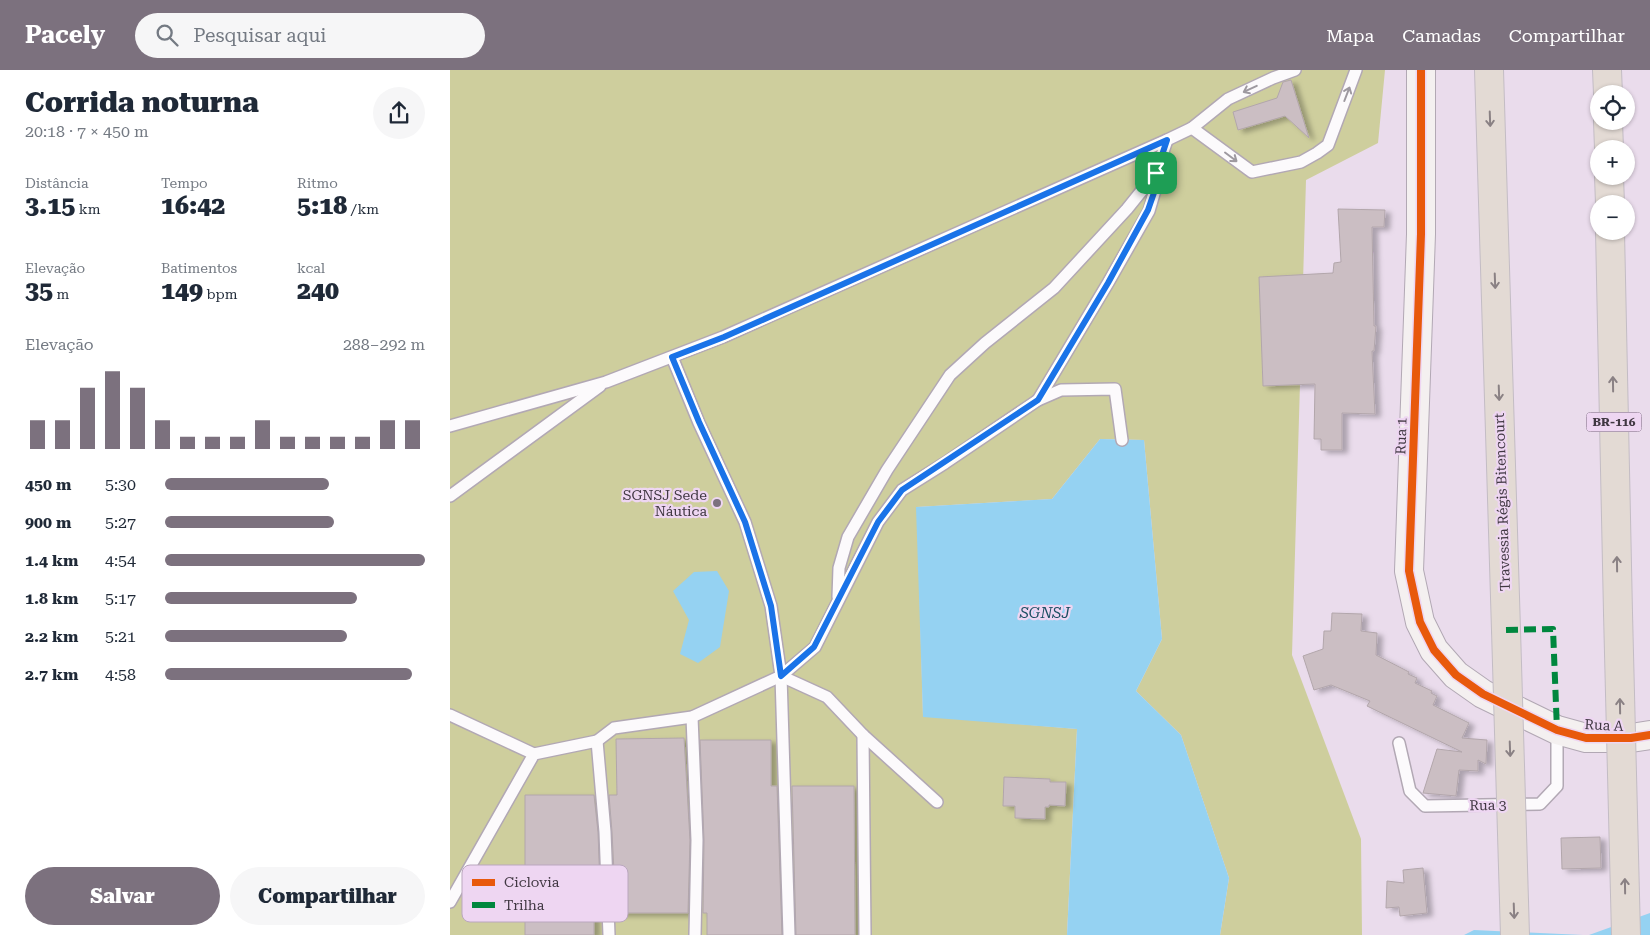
<!DOCTYPE html>
<html lang="pt">
<meta charset="utf-8">
<style>
:root{--surface:#fff;--page:#f6f6f7;--text:#1f2937;--muted:#747a83;--accent:#7c717e}
body{margin:0;font-family:"Roboto Serif",serif;background:var(--page);color:var(--text);height:100vh;display:flex;flex-direction:column;font-size:19px;white-space:nowrap}
*{box-sizing:border-box;margin:0}
p{font-size:16px;color:var(--muted)}
.icon{flex:none;width:28px;height:28px;fill:none;stroke:currentColor;stroke-width:2;stroke-linecap:round;stroke-linejoin:round}
.map{position:relative;flex:1;overflow:hidden}
.side{display:flex;flex-direction:column;background:var(--surface);width:450px}
.side>*{flex:none}
.fabs{position:absolute;left:1140px;top:15px;display:grid;gap:10px}
.fabs a{display:grid;place-items:center;width:45px;height:45px;border-radius:50%;background:var(--surface);box-shadow:0 1px 4px #0004;font-size:25px}
.pin{position:absolute;display:grid;place-items:center;width:42px;height:42px;color:#fff;margin:-21px;border-radius:10px;box-shadow:0 2px 8px #0006}
.round{display:grid;place-items:center;flex:none;width:52px;height:52px;border-radius:26px;background:var(--page)}
.head{display:flex;align-items:center;justify-content:space-between;height:85px;padding:0 25px}
h1{font-size:28px;font-weight:800;line-height:38px}
.stats{display:grid;grid-template-columns:repeat(3,1fr);gap:8px;height:85px;padding:5px 25px}
.stats div{display:grid;align-content:center}
.stats b{font-size:25px;font-weight:800}
.stats small{font-size:14px;font-weight:400}
.stats p{font-size:14px}
.chart{height:140px;padding:10px 25px}
.chart p{display:flex;justify-content:space-between}
.chart svg{width:100%;height:90px;margin-top:5px;stroke:var(--accent);stroke-width:6}
.action{display:flex;gap:10px;margin-top:auto;padding:10px 25px}
.action a{flex:1;height:58px;border-radius:30px;background:var(--accent);color:#fff;font-size:20px;font-weight:800;line-height:58px;text-align:center}
.action a+a{background:var(--page);color:var(--text)}
ul{padding:0 25px;list-style:none;font-size:16px}
li{display:grid;grid-template-columns:80px 60px 1fr;align-items:center;height:38px}
li i{height:12px;border-radius:6px;background:var(--accent)}
header{display:flex;align-items:center;gap:30px;box-sizing:border-box;height:70px;padding:0 25px;background:var(--accent);color:#fff}
header strong{font-size:24px}
nav{display:flex;gap:28px;margin-inline-start:auto;font-size:18px}
.search{width:350px;height:45px;background:var(--page);display:flex;align-items:center;gap:12px;box-sizing:border-box;padding:0 18px;border-radius:28px;color:var(--muted);font-size:19px}
main{display:flex;flex:1;min-height:0}
.map>svg:first-child{display:block}
.green{fill:#cece9d}
.water{fill:#95d2f2}
.building{fill:#cbbec3;stroke:#b2a6ab;filter:url(#shadow)}
.lines{fill:none;stroke-linecap:round;stroke-linejoin:round}
.lane-casing{stroke:#b2a8b4;stroke-width:14}
.secondary-casing{stroke:#b2a8b4;stroke-width:30}
.highway-casing{stroke:#c3bcc4;stroke-width:30}
.lane{stroke:#fcfafc;stroke-width:11}
.secondary{stroke:#f4f0f0;stroke-width:28}
.highway{stroke:#e3dad4;stroke-width:28}
.highway-bridge-casing{stroke:#c3bcc4;stroke-width:30;stroke-linecap:butt}
.highway-bridge{stroke:#e3dad4;stroke-width:28}
.quiet{stroke:#00873e;stroke-width:6;stroke-dasharray:12 6;stroke-linecap:butt}
.cycleway-casing{stroke:#eed6f2;stroke-width:11}
.cycleway{stroke:#e8590c;stroke-width:8}
.oneway{stroke:#9e99a0}
.oneway2{stroke:#8a8184}
.route-casing{stroke:#fff;stroke-width:10}
.route{stroke:#1a73e8;stroke-width:6}
.poi-dot{fill:#7c717e;stroke:#eed6f2;stroke-width:2}
.labels{text-anchor:middle;stroke-width:4.5;stroke-linejoin:round;paint-order:stroke}
.shield{fill:#eed6f2;stroke:#756778;stroke-width:1}
.shield-label{font-size:12px;font-weight:bold;fill:#413843}
.street-label{font-size:14px;fill:#413843;stroke:#eed6f2}
.poi-label{font-size:14px;fill:#413843;stroke:#eed6f2;text-anchor:end}
.water-label{font-size:15px;font-style:italic;fill:#1a4e62;stroke:#eed6f2}
.key{fill:#eed6f2;stroke:#baa7be;stroke-width:1}
.key-label{font-size:14px;fill:#413843}
</style>
<header>
<strong>Pacely</strong>
<div class="search"><svg class="icon" aria-label="search" viewBox="0 0 24 24"><circle cx="10" cy="10" r="6"/><path d="M15 15l6 6"/></svg>Pesquisar aqui</div>
<nav><a>Mapa</a><a>Camadas</a><a>Compartilhar</a></nav>
</header>
<main>
<section class="side">
<div class="head"><div><h1>Corrida noturna</h1><p>20:18 · 7 × 450 m</p></div><a class="round"><svg class="icon" aria-label="share" viewBox="0 0 24 24"><path d="M12 15V3M7 8l5-5 5 5M5 13v7h14v-7"/></svg></a></div>
<div class="stats">
<div><p>Distância</p><b>3.15<small> km</small></b></div>
<div><p>Tempo</p><b>16:42</b></div>
<div><p>Ritmo</p><b>5:18<small> /km</small></b></div>
</div>
<div class="stats">
<div><p>Elevação</p><b>35<small> m</small></b></div>
<div><p>Batimentos</p><b>149<small> bpm</small></b></div>
<div><p>kcal</p><b>240</b></div>
</div>
<div class="chart"><p><span>Elevação</span>288–292 m</p>
<svg viewBox="0 0 160 44" preserveAspectRatio="none"><path d="M5 44V30M15 44V30M25 44V14M35 44V6M45 44V14M55 44V30M65 44V38M75 44V38M85 44V38M95 44V30M105 44V38M115 44V38M125 44V38M135 44V38M145 44V30M155 44V30"/></svg>
</div>
<ul>
<li><b>450 m</b>5:30<i style="width:63%"></i></li>
<li><b>900 m</b>5:27<i style="width:65%"></i></li>
<li><b>1.4 km</b>4:54<i style="width:100%"></i></li>
<li><b>1.8 km</b>5:17<i style="width:74%"></i></li>
<li><b>2.2 km</b>5:21<i style="width:70%"></i></li>
<li><b>2.7 km</b>4:58<i style="width:95%"></i></li>
</ul>
<div class="action"><a>Salvar</a><a>Compartilhar</a></div>
</section>
<div class="map">
<svg width="1200" height="865" viewBox="0 0 1200 865">
<defs>
<filter id="shadow"><feDropShadow dx="5.5" dy="3" stdDeviation="2.5" flood-color="#0004"/></filter>
</defs>
<rect width="100%" height="100%" fill="#eadcec"/>
<polygon class="green" points="0,0 935,0 928,73 856,110 842,585 911,769 912,865 770,865 779,808 731,665 686,621 712,569 694,370 650,369 602,429 467,437 473,646 627,659 617,865 0,865"/>
<g class="water">
<polygon points="650,369 694,370 712,569 686,621 731,665 779,808 770,865 617,865 627,659 473,647 466,437 602,429"/>
<polygon points="267,501 279,521 270,577 248,593 230,584 239,550 223,521 244,502"/>
<polygon points="1200,843 1200,865 1139,865"/>
<polygon points="1024,860 1133,865 1014,865"/>
</g>
<g class="building">
<polygon points="841,10 859,68 835,46 788,60 783,42 827,28 833,12"/>
<polygon points="888,139 935,140 934,157 922,157 924,256 926,256 924,281 922,281 925,344 892,343 892,380 871,380 871,369 864,369 865,314 813,316 809,207 883,203 884,193 891,192"/>
<polygon points="882,543 912,544 911,561 927,563 926,585 959,602 958,604 967,608 965,613 982,621 981,623 987,626 983,635 1019,653 1012,668 1037,670 1036,694 1028,690 1028,701 1009,700 1006,726 973,723 987,679 1012,682 917,636 920,631 881,615 864,620 853,586 873,579 874,561 881,561"/>
<polygon points="234,668 240,770 238,843 166,843 162,762 159,725 167,725 166,669"/>
<polygon points="250,670 321,670 321,716 327,716 332,865 257,865 257,843 253,843 254,770"/>
<polygon points="554,707 600,709 600,712 616,712 615,736 599,735 599,737 595,737 595,749 565,748 565,736 553,736"/>
<polygon points="342,716 404,716 405,865 346,865"/>
<polygon points="75,725 144,725 148,762 151,843 144,843 144,865 75,865"/>
<polygon points="1150,767 1151,798 1112,799 1111,768"/>
<polygon points="973,798 977,843 950,846 949,837 936,838 937,811 954,813 953,800"/>
</g>
<g class="lines">
<g class="lane-casing">
<g id="lane">
<polyline points="742,58 802,102 851,92 867,83 878,75 906,0"/>
<polyline points="222,287 249,353 295,452 321,536 331,606 339,865"/>
<polyline points="588,330 658,213 699,141 706,117 706,103"/>
<polyline points="0,356 156,312 273,267 717,70 742,58 778,29 823,8 845,0"/>
<polyline points="0,426 150,316"/>
<polyline points="388,527 389,498 398,467 437,400 500,305 535,273 604,218 677,139 706,103 717,70"/>
<polyline points="331,606 377,627 413,665 487,732"/>
<polyline points="0,645 84,684"/>
<polyline points="242,647 247,770 245,865"/>
<polyline points="413,665 415,865"/>
<polyline points="147,671 155,762 159,865"/>
<polyline points="949,673 960,721 975,736 1090,734 1107,716 1107,660"/>
<polyline points="0,832 84,684 147,671 164,658 242,647 331,606 365,577 428,452 452,420 495,393 588,330 611,320 665,319 672,370"/>
</g>
</g>
<g class="secondary-casing">
<polyline id="secondary" points="971,0 971,164 959,501 970,552 984,580 1006,605 1033,624 1107,660 1136,668 1181,668 1200,665"/>
</g>
<g class="highway-casing">
<g id="highway">
<polyline points="1039,0 1056,560"/>
<polyline points="1157,0 1158,24"/>
<polyline points="1158,51 1159,79"/>
<polyline points="1159,106 1160,134"/>
<polyline points="1160,161 1168,543"/>
</g>
</g>
<use href="#lane" class="lane"/>
<use href="#secondary" class="secondary"/>
<use href="#highway" class="highway"/>
<g class="highway-bridge-casing">
<g id="highway-bridge">
<polyline points="1168,543 1176,865"/>
<polyline points="1056,560 1065,865"/>
</g>
</g>
<use href="#highway-bridge" class="highway-bridge"/>
<polyline class="quiet" points="1056,560 1103,559 1107,660"/>
<g class="cycleway-casing">
<polyline id="cycleway" points="971,0 971,164 959,501 970,552 984,580 1006,605 1033,624 1107,660 1136,668 1181,668 1200,665"/>
</g>
<use href="#cycleway" class="cycleway"/>
</g>
<defs><path id="oneway-shaft" d="M-6 0H5M1.5-3L5.5 0L1.5 3" fill="none" stroke-width="1.6" stroke-linecap="round" stroke-linejoin="round" transform="scale(1.25)"/></defs>
<g class="oneway">
<use href="#oneway-shaft" transform="translate(800 19) rotate(155)"/>
<use href="#oneway-shaft" transform="translate(897 24) rotate(-69)"/>
<use href="#oneway-shaft" transform="translate(781 87) rotate(37)"/>
</g>
<g class="oneway2">
<use href="#oneway-shaft" transform="translate(1040 49) rotate(88)"/>
<use href="#oneway-shaft" transform="translate(1045 211) rotate(88)"/>
<use href="#oneway-shaft" transform="translate(1163 314) rotate(-91)"/>
<use href="#oneway-shaft" transform="translate(1049 323) rotate(88)"/>
<use href="#oneway-shaft" transform="translate(1167 494) rotate(-91)"/>
<use href="#oneway-shaft" transform="translate(1170 636) rotate(-91)"/>
<use href="#oneway-shaft" transform="translate(1060 679) rotate(88)"/>
<use href="#oneway-shaft" transform="translate(1175 816) rotate(-91)"/>
<use href="#oneway-shaft" transform="translate(1064 841) rotate(88)"/>
</g>
<g class="lines">
<g class="route-casing">
<polygon id="route" points="717,70 706,103 706,117 698,140 658,213 588,330 452,420 428,452 364,577 331,606 321,536 295,452 249,352 222,287 274,267"/>
</g>
<use href="#route" class="route"/>
</g>
<circle class="poi-dot" cx="267" cy="433" r="5"/>
<g class="labels">
<rect class="shield" x="1136.5" y="342.5" width="55" height="19" rx="4"/>
<g class="shield-label">
<text x="1164" y="356">BR-116</text>
</g>
<g class="street-label">
<text transform="translate(951 366) rotate(-88)" y="5">Rua 1</text>
<text transform="translate(1052 432) rotate(-92)" y="5">Travessia Régis Bitencourt</text>
<text transform="translate(1154 655) rotate(3)" y="5">Rua A</text>
<text transform="translate(1038 735) rotate(-1)" y="5">Rua 3</text>
</g>
<g class="poi-label">
<text x="257" y="430">SGNSJ Sede<tspan x="257" dy="16">Náutica</tspan></text>
</g>
<g class="water-label">
<text x="595" y="548">SGNSJ</text>
</g>
</g>
<rect x="12" y="795" width="166" height="57" rx="8" class="key"/>
<rect x="22" y="809" width="23" height="7" fill="#e8590c"/>
<rect x="22" y="832" width="23" height="6" fill="#00873e"/>
<g class="key-label">
<text x="54" y="817">Ciclovia</text>
<text x="54" y="840">Trilha</text>
</g>
</svg>
<div class="fabs">
<a><svg class="icon" aria-label="locate" viewBox="0 0 24 24"><circle cx="12" cy="12" r="6"/><path d="M12 2v4M12 18v4M2 12h4M18 12h4"/></svg></a>
<a>+</a>
<a>−</a>
</div>
<div class="pin" style="left:706px;top:103px;background:#1e9e55"><svg class="icon" aria-label="arrive" viewBox="0 0 24 24"><path d="M6 21V4h12l-3 4 3 4H6"/></svg></div>
</div>
</main>
